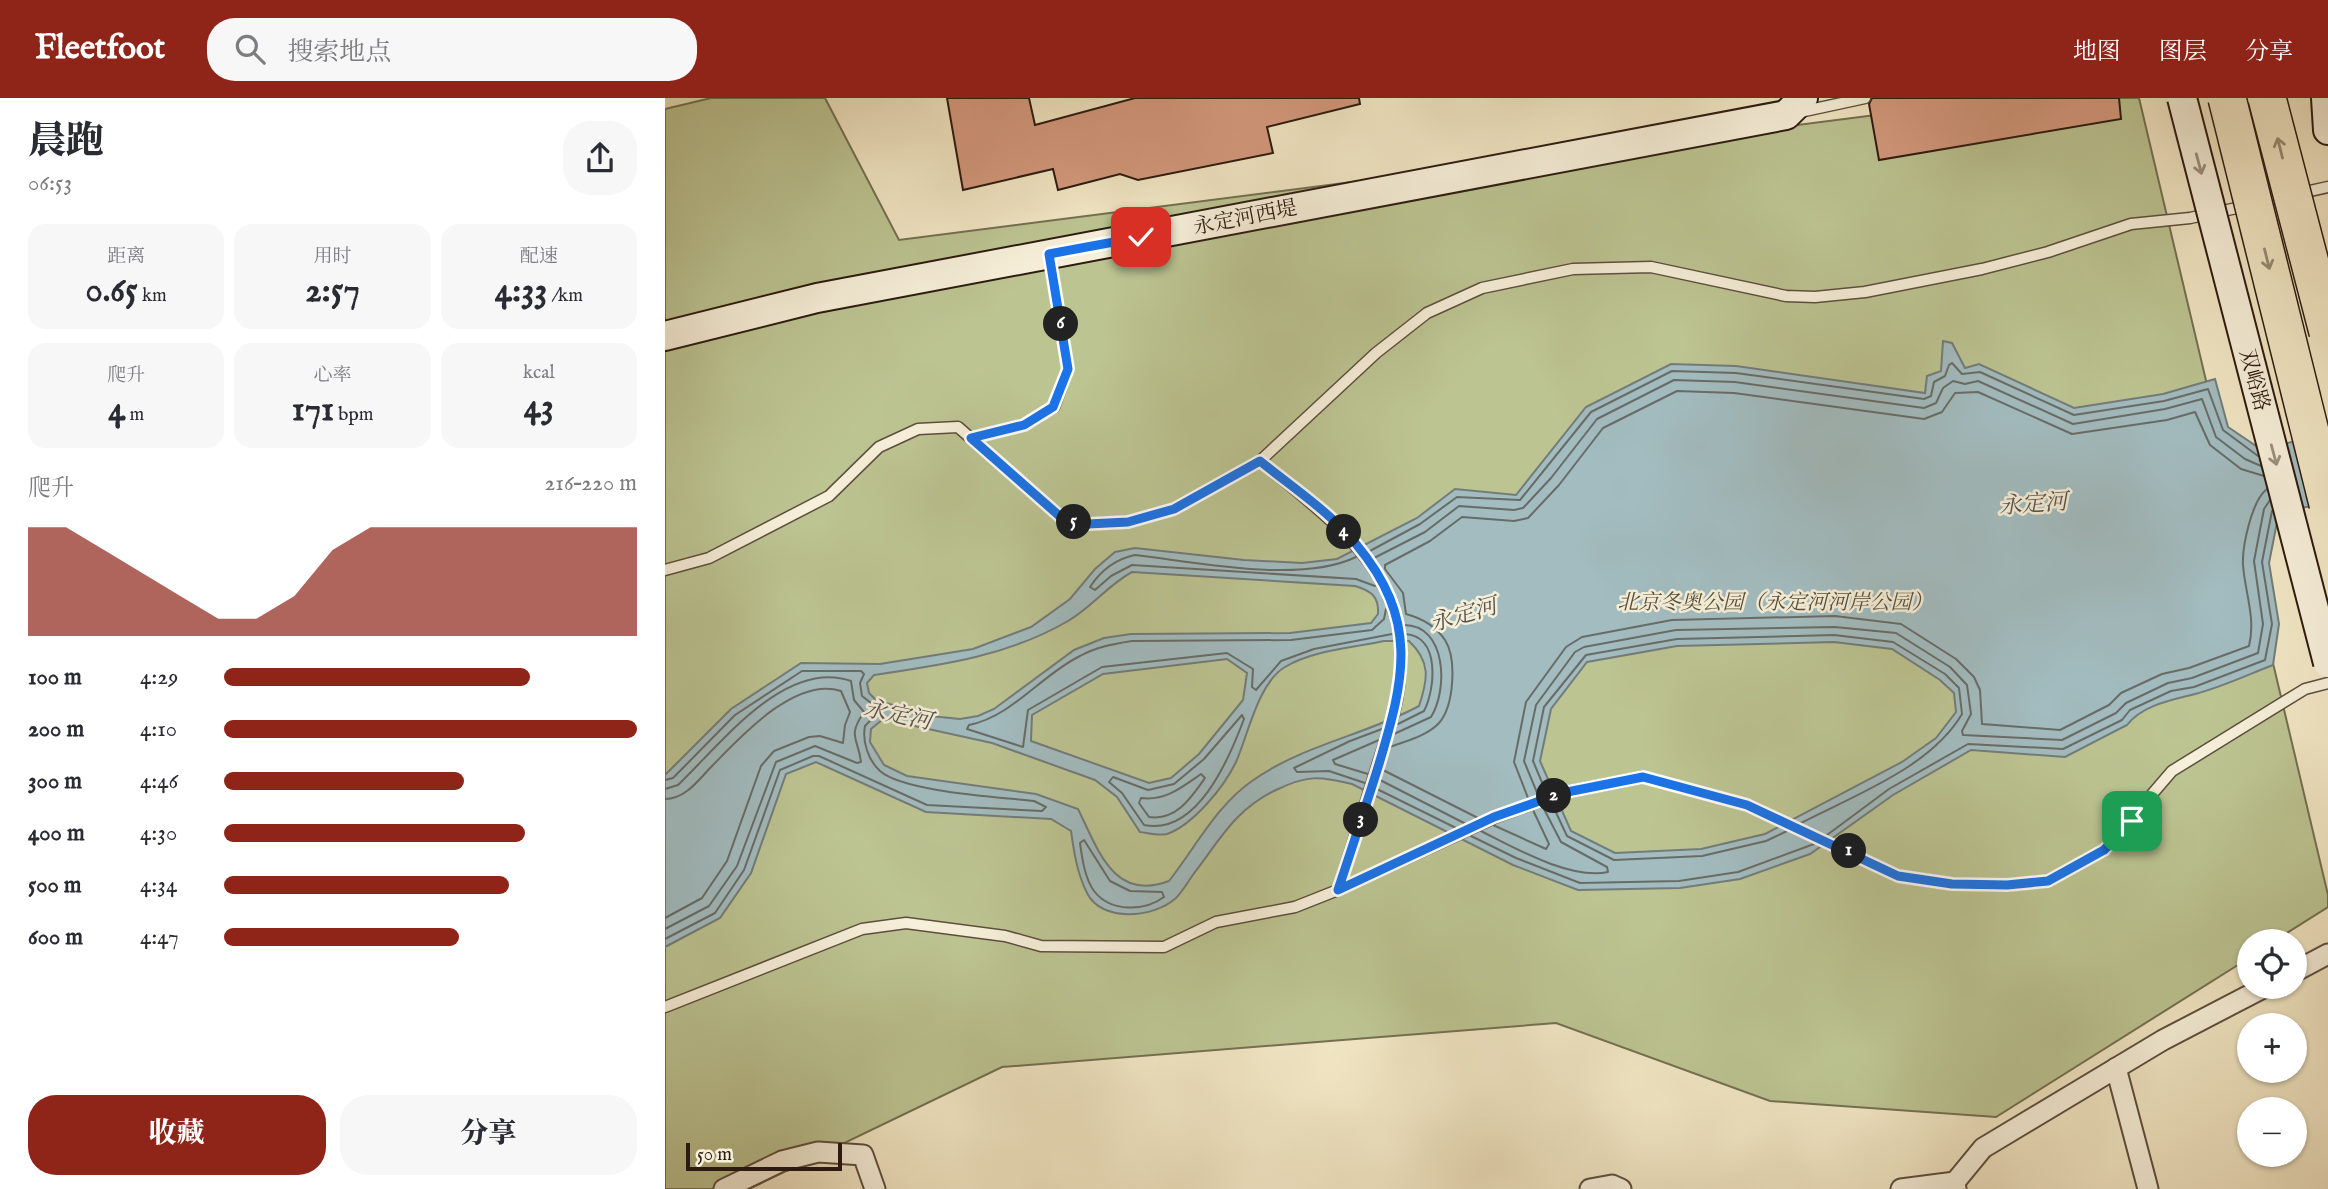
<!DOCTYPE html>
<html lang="zh">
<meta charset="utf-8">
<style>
:root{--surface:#fff;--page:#f7f7f7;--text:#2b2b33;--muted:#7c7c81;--accent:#8f2418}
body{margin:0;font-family:"IM FELL English","Noto Serif SC",serif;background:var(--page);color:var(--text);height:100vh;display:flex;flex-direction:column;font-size:26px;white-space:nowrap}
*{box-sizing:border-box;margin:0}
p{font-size:23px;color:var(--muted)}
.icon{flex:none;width:38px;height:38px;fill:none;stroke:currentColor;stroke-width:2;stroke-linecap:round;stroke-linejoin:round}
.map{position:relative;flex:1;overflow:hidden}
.details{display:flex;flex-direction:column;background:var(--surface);width:665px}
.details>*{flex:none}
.buttons{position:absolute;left:1572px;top:831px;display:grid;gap:14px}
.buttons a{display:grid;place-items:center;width:70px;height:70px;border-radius:50%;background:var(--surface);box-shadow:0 2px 5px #0004;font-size:35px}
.scale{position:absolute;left:21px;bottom:18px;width:156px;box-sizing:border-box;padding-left:7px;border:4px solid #2d1b11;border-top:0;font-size:19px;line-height:24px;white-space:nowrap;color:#2d1b11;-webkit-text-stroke:5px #f6efd9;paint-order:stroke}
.pin{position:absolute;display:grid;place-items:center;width:60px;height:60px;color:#fff;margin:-30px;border-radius:14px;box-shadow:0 4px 10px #0006}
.km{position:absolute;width:35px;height:35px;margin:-18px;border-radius:50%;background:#222;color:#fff;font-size:19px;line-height:35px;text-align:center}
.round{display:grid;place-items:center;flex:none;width:74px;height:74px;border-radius:28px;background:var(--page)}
.head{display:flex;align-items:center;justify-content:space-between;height:119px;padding:0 28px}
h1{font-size:38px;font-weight:800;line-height:52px}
.figures{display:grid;grid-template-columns:repeat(3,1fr);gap:10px;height:119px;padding:7px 28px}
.figures div{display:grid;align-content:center;border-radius:18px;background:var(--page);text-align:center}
.figures b{font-size:35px;font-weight:800}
.figures small{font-size:19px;font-weight:400}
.figures p{font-size:19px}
.chart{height:196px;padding:14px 28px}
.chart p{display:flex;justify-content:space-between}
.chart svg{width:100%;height:126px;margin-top:7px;fill:var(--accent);opacity:.7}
.primary-button{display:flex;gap:14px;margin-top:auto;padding:14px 28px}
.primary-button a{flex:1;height:80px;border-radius:28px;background:var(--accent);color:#fff;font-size:28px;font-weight:800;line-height:80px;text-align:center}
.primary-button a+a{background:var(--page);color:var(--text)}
ul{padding:0 28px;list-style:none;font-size:23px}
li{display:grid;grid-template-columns:112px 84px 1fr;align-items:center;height:52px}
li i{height:18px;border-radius:9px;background:var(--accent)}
header{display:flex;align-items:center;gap:42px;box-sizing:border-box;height:98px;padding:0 35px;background:var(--accent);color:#fff}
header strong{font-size:33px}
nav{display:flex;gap:38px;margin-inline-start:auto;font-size:24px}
.search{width:490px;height:63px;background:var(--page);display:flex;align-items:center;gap:18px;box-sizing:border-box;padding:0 24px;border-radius:28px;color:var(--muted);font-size:26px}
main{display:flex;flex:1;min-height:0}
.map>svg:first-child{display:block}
.green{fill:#bcc492;stroke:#747052;stroke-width:2}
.water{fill:#a2bcc0;stroke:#737c7a;stroke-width:2;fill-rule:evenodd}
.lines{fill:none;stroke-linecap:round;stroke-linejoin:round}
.shore{stroke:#686c68;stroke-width:2}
.building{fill:#d3997d;stroke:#2d1b11;stroke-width:2}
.lane-casing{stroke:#5e4e3e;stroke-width:13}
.street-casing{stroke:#5e4e3e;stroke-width:23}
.secondary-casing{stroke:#2d1b11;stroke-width:32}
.lane{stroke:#f6efd9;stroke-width:10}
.street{stroke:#f6efd9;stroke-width:19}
.secondary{stroke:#f6efd9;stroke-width:28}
.secondary-bridge-casing{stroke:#2d1b11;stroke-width:32;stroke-linecap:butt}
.highway-bridge-casing{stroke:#2d1b11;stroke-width:40;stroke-linecap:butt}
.secondary-bridge{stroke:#f6efd9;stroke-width:28}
.highway-bridge{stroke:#f1e6c4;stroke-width:37}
.oneway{stroke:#998b73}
.oneway2{stroke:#9c907f}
.route-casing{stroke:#fff;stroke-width:14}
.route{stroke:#1a73e8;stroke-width:9}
.labels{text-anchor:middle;stroke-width:5;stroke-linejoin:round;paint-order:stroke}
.street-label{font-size:21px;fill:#2d1b11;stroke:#f6efd9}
.park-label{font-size:21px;font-style:italic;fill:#584e38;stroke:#f6efd9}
.water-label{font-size:23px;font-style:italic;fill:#56534e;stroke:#f6efd9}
</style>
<header>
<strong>Fleetfoot</strong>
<div class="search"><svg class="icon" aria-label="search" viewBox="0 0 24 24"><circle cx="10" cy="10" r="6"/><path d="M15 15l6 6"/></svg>搜索地点</div>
<nav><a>地图</a><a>图层</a><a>分享</a></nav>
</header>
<main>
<section class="details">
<div class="head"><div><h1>晨跑</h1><p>06:53</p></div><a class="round"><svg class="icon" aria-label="share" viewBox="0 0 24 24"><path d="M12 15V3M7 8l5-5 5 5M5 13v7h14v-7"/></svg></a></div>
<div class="figures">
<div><p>距离</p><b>0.65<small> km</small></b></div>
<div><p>用时</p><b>2:57</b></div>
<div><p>配速</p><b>4:33<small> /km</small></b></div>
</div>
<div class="figures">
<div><p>爬升</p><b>4<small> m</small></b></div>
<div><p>心率</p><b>171<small> bpm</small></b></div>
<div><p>kcal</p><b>43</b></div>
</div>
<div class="chart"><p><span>爬升</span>216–220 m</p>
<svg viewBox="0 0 160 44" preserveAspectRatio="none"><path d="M0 44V6L10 6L20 14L30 22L40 30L50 38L60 38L70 30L80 14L90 6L100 6L110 6L120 6L130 6L140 6L150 6L160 6V44z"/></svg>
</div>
<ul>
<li><b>100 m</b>4:29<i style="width:74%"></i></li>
<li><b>200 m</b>4:10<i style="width:100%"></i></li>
<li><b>300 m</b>4:46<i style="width:58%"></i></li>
<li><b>400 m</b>4:30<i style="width:73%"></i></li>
<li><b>500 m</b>4:34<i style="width:69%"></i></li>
<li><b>600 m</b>4:47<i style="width:57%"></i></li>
</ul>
<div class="primary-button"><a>收藏</a><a>分享</a></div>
</section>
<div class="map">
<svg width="1663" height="1091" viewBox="0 0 1663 1091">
<rect width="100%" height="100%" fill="#f1e6c4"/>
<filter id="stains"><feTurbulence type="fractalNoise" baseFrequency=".00286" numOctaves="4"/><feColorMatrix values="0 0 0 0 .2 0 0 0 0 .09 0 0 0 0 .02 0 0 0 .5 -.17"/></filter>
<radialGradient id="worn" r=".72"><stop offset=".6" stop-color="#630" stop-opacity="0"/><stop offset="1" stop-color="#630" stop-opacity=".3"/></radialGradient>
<polygon class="green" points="46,0 160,0 234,142 1343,0 1474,0 1663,797 1663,809 1609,843 1584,844 1584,860 1331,1019 1105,1003 891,925 337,969 84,1091 0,1091 0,11"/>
<path class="water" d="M 1278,243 L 1287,245 L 1300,270 L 1314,266 L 1409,310 L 1498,296 L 1550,281 L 1563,329 L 1597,352 L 1663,334 L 1663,405 L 1614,414 L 1604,465 L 1614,526 L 1608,567 C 1582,577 1557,589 1530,596 C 1507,602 1477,607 1462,627 L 1400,659 L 1306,652 L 1228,697 L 1145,756 L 1075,781 L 1015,790 L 913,792 L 848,767 L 687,686 C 654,678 642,677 611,692 C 571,711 556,740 530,774 C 524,782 518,793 511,800 C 489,820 437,825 422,795 C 412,775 409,754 406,733 L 386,721 L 261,714 L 151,664 L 121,676 L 86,775 L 55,820 L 0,849 L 0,677 L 66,611 L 136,565 L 215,566 L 308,551 L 366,529 L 405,501 L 430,471 L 450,454 L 470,450 L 579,462 L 637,465 L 672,461 L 752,420 L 790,391 L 851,397 L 921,309 L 1006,266 L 1071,268 L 1260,295 L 1262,278 L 1276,273 ZM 467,474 L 690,488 C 707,493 714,499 713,516 L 706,525 L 625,535 L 466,536 L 439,540 L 409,552 L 329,611 L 313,618 L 295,621 L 265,618 L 211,602 L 204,595 L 202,585 L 209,577 C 277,567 343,558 403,523 C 427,509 443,487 467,474 ZM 719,543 L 744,543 C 766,564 763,581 754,608 C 701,637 637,647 587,683 C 552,707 530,750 504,783 C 448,804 433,751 413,711 L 371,696 L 242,678 L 219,667 L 205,644 L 206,631 L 218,621 L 327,645 L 430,682 L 452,699 L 475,734 C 483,735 494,738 502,736 C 528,727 559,689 571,664 C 583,637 593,585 620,569 C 648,552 688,550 719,543 ZM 1169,544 L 1227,551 L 1275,582 L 1289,595 L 1291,614 L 1271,640 L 1237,664 L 1100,736 L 1036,751 L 950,755 L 906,733 L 875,663 L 886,611 L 922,564 L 1012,548 ZM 562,561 L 582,575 L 578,602 L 534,656 L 506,680 L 484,685 L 366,643 L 367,617 L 438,576 Z"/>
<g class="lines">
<g class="shore">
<polyline points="703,454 755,426 792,399 855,402 926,314 1007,273 1071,275 1259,301 1266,298 1269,284 1280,278 1284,267 1287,265 1297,276 1315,274 1409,317 1499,303 1543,291 1558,332 1593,358"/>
<path d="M 691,459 C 635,486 531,464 470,457 C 451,461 436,472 425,489 L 430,492 L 446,478 L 467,467 L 691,481 L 710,488"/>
<polyline points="709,460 760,434 794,408 849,412 858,410 886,380 932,321 1009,282 1070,284 1259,310 1271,305 1278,290 1288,283 1300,286 1313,283 1408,326 1500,311 1537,301 1551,339 1580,361 1596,368"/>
<path d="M 721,511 L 719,521 L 707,532 L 626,542 L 467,543 C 448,546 431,549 415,558 C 376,577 348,618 304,627 L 302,631 L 358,649 L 363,612 L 437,569 L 562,555 L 588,571 L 587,589 L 591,592 L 616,563 L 649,551 L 727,536"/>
<path d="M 577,617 L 579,621 C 564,661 532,738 479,727 L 457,695 L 444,684 L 448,679 L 483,692 L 509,686 L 539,661 Z"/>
<path d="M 733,626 L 759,613 C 770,592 776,538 740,536"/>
<path d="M 729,636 L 766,619 C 783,592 782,527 739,527"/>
<path d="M 725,649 C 741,643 762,638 774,625 C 789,608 792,561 780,542 C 770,527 756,520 741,516 L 738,495 L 720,471 L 720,467 L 765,443 L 797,419 L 849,423 L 863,420 L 894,387 L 938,330 L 1012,293 L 1069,295 L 1259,321 L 1277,314 L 1290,295 L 1313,294 L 1407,336 L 1502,322 L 1530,314 L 1545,347 L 1576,371 L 1599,378"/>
<polyline points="718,672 813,720"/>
<path d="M 536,676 L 540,680 C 526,700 511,723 484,719 L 474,705 L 476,700 C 501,703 517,689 536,676 Z"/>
<polyline points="703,676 670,666 668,662 714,642"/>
<path d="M 0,682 L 8,680 L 70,617 L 137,573 L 196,573 L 199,576 L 195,585 L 197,598 L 215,612 L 200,628 C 197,643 203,662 215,673 C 239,694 335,699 369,703 L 381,709 L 377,713 L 262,707 L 154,658 L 148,658 L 115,672 L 79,772 L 50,815 L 0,841"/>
<polyline points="715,682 801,726"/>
<polyline points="700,685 664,673 632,674 629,670 685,643 717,631"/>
<path d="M 0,691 L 13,687 C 55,647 120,560 186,583 L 189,602 L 199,614 C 182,639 193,639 196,664 L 192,665 L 150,648 L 111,664 L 72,768 L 44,808 L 0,831"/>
<polyline points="712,691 791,730"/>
<path d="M 881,694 L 868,663 L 879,609 L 921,557 L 1012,541 L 1169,537 L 1228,544 L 1280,576 L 1294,590 L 1297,616 C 1266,669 1190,697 1136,725"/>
<polyline points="873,697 859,663 871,607 910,554 919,549 1011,532 1170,529 1231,535 1285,569 1302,587 1306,616 1297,633 1298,637 1397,642 1451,615 1461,605 1503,585 1527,580 1593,555 1598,526 1589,463 1599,411 1605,402"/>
<path d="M 863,700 L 849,664 L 861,604 L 901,549 L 917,539 L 1007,522 L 1170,518 L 1236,526 L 1291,561 L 1309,579 L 1315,592 L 1317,626 L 1395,632 L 1444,607 L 1456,595 L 1497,576 L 1524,570 L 1584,548 C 1591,520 1580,495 1578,467 C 1577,448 1587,402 1602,391"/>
<path d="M 0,701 C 21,701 34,681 47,668 C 76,638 131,578 176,593 L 185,614 L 180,627 L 178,645 L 155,638 L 144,639 L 109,653 L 96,668 L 62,763 L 37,800 L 0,820"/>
<polyline points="887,706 902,738 949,762 1037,758 1101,743 1122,733"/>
<polyline points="828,727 881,751 884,746 868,712"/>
<path d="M 816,733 C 850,750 905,782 943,774 L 942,769 L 896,744 L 878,709"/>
<polyline points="1162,737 1224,691 1303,646 1398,651 1457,622 1465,612 1506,593 1529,589 1600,562 1607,526 1597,464 1607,413"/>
<polyline points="806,738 851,760 915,785 1014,783 1073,774 1149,746"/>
<path d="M 419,742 L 445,783 L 465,793 L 497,794 L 499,799 C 480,813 446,815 429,793 C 420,781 417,760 415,745 Z"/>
</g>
</g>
<g class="building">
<polygon points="282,0 364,0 370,27 470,0 694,0 695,6 602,29 608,55 473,82 455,76 393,92 388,71 298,92"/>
<polygon points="1207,0 1454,0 1456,21 1214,62 1204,6"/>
</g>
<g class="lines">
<g class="lane-casing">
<g id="lane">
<polyline points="1135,14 1200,0"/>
<polyline points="1595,104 1663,89"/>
<polyline points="306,340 359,327 389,309 403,271 384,157"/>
<path d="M 595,363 C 683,436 760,486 729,615 L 673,792"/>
<polyline points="0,472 44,460 164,398 214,349 253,331 293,329 399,422 423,426 463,424 509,411 595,363 711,255 762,215 817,190 908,171 986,169 1121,198 1150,199 1200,194 1317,171 1383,154 1466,126 1525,120 1581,108"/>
<polyline points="0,909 197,831 241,825 340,838 376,848 499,849 551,824 630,809 673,792 829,720 897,695 978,679 1082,707 1233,778 1287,786 1342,787 1383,783 1439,752 1507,673 1640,591 1663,585"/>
</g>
</g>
<g class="street-casing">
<g id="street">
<polyline points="1629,874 1663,856"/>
<polyline points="1451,970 1483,1091"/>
<polyline points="59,1091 117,1063 153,1054 198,1057 210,1091"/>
<polyline points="925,1091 947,1087 956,1091"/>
<polyline points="1236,1091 1290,1084"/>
<polyline points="1291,1091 1290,1084 1318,1050 1498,942 1600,889"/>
</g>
</g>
<g class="secondary-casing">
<g id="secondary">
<polyline points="1661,0 1663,32"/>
<polyline points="0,238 152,200 1121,17 1138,0"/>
</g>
</g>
<use href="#lane" class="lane"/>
<use href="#street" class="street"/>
<use href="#secondary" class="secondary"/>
<g class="secondary-bridge-casing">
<polyline id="secondary-bridge" points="1517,0 1663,565"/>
</g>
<g class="highway-bridge-casing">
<g id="highway-bridge">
<polyline points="1562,0 1663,406"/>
<polyline points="1602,0 1663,234"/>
</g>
</g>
<use href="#secondary-bridge" class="secondary-bridge"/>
<use href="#highway-bridge" class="highway-bridge"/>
</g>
<defs><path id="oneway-shaft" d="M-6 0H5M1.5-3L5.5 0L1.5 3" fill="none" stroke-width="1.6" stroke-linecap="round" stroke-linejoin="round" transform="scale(1.75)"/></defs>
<g class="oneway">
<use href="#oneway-shaft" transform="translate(1615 50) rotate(-104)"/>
<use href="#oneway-shaft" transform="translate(1602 161) rotate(76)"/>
</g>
<g class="oneway2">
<use href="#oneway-shaft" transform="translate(1534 66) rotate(75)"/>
<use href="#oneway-shaft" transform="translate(1609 357) rotate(75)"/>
</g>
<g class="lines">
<g class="route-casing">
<path id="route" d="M 476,139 L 384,156 L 403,271 L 388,309 L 359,327 L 306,340 L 399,422 L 423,426 L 463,424 L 509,411 L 595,363 C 627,389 665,414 691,446 C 754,522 740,579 714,666 C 701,708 687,750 673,792 L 829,719 L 897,695 L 978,679 L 1082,707 L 1233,778 L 1287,786 L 1342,787 L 1383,783 L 1439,752 L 1467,723"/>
</g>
<use href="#route" class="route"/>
</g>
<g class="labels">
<g class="street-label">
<text transform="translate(580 119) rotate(-11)" y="7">永定河西堤</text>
<text transform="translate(1590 282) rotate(75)" y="7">双峪路</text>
</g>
<g class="park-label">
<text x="1110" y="511">北京冬奥公园（永定河河岸公园）</text>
</g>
<g class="water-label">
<text transform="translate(1368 405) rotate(-4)" y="8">永定河</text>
<text transform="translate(798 516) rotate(-16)" y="8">永定河</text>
<text transform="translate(233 616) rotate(12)" y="8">永定河</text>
</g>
</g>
<rect width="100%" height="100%" filter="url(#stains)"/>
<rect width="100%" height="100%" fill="url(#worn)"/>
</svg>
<div class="buttons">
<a><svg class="icon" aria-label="locate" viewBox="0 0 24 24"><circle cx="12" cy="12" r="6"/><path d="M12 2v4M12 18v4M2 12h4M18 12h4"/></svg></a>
<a>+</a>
<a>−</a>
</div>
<div class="scale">50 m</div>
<div class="pin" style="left:1467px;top:723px;background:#1e9e55"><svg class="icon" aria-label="arrive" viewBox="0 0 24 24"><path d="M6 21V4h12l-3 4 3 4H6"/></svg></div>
<div class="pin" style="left:476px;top:139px;background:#d93025"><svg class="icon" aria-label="check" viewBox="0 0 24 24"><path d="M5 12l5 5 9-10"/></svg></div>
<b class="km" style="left:1184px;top:753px">1</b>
<b class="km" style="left:889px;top:698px">2</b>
<b class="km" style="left:696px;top:722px">3</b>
<b class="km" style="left:679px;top:434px">4</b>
<b class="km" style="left:409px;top:424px">5</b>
<b class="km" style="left:396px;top:226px">6</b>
</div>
</main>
